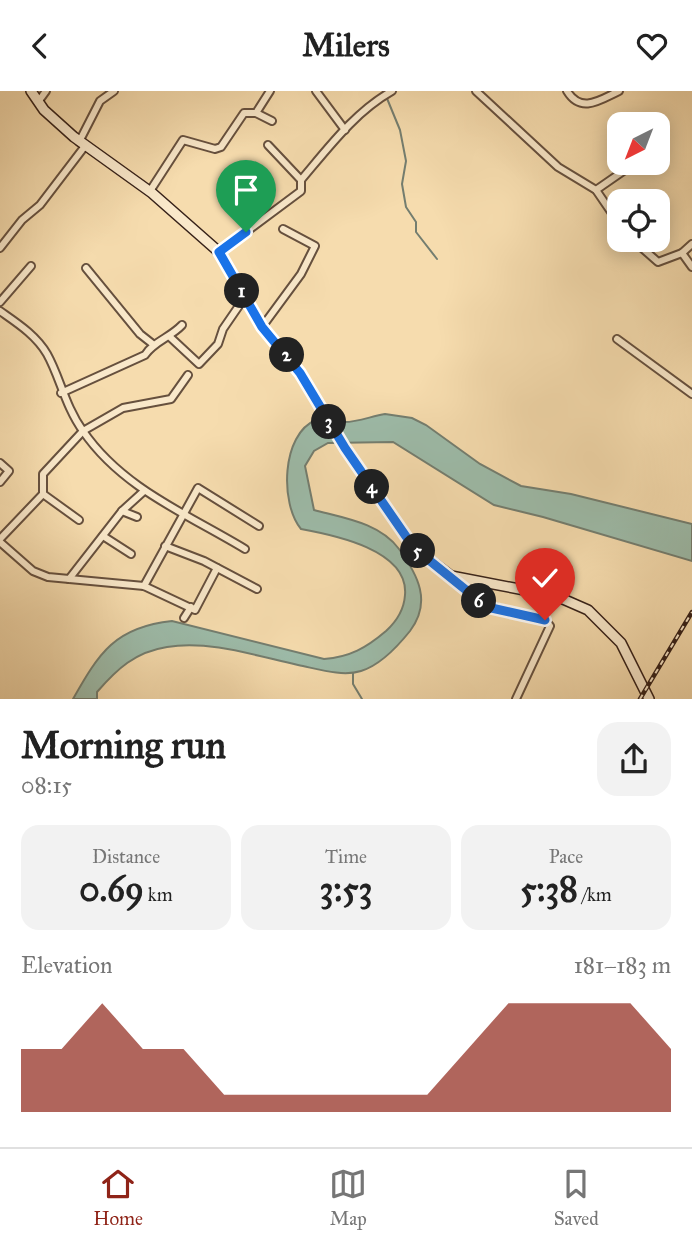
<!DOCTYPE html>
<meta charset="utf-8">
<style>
:root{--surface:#fff;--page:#f2f2f2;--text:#222;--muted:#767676;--line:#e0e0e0;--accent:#8f2418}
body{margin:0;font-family:"IM FELL Great Primer",serif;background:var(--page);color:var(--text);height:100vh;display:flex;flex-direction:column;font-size:26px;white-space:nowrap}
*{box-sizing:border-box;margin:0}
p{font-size:23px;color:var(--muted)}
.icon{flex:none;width:38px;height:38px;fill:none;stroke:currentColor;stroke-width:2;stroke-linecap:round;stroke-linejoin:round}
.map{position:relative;height:608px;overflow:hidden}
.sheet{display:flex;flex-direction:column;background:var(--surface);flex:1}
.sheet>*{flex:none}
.needle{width:46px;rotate:222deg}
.tools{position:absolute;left:607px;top:21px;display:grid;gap:14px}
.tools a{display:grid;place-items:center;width:63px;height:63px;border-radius:14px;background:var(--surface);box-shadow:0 4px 18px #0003;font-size:35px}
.pin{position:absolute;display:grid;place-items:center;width:60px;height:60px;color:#fff;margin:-72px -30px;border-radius:50% 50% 50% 0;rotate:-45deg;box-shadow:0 0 7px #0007}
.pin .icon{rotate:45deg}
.km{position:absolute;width:35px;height:35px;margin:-18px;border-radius:50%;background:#222;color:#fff;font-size:19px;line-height:35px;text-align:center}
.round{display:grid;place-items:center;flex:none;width:74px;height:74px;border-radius:21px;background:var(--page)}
.summary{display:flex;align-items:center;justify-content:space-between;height:119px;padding:0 21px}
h1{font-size:38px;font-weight:700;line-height:52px}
.figures{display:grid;grid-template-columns:repeat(3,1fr);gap:10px;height:119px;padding:7px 21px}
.figures div{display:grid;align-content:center;border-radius:18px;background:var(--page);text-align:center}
.figures b{font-size:35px;font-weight:700}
.figures small{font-size:19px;font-weight:400}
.figures p{font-size:19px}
.chart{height:196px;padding:14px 21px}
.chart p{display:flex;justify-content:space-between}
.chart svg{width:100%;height:126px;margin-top:7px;fill:var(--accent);opacity:.7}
header{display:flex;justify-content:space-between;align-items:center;height:91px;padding:0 21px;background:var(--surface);font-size:32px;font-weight:700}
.tabs{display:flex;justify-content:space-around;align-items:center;height:98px;border-top:2px solid var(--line);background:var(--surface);font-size:19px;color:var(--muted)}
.tabs a{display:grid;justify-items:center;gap:4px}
.tabs .selected{color:var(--accent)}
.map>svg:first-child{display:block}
.water{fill:#9dbcaa;stroke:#747e70;stroke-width:2}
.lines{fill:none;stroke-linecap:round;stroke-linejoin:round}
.stream{stroke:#747e70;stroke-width:2}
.minor-casing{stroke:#66503e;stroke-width:10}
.secondary-casing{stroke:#362119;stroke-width:12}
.minor{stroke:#f9e8ca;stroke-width:6}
.secondary{stroke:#f9e8ca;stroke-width:9}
.rail-casing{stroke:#362119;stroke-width:4.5}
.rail{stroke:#f9e8ca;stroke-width:2;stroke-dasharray:5;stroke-linecap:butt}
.route-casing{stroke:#fff;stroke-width:14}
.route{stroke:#1a73e8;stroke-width:9}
</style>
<header><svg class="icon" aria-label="back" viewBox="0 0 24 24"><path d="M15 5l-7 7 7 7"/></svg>Milers<svg class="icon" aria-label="heart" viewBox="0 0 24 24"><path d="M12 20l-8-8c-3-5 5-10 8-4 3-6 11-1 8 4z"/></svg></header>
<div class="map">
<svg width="692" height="608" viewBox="0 0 692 608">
<rect width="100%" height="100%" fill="#f6dcae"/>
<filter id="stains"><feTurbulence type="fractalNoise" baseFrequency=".00286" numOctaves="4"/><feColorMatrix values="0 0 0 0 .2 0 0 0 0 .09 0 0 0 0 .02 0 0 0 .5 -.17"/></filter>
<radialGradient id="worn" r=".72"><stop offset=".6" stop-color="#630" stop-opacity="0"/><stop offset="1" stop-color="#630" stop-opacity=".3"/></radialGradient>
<path class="water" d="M 385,323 L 412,327 L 426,334 L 480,373 L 521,395 L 571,403 L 692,433 L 692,470 L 543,426 L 494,414 L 393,351 L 328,352 L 314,360 L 305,375 L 314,419 C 344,427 380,432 399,458 C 418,484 432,511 410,540 C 398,555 381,574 361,580 C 342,586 318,578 298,574 C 256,565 210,549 167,556 C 135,561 117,578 97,601 L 97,608 L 73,608 C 99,562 115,536 172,530 L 324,568 C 350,566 366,557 386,540 C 397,530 404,519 405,504 C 409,459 334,444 301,438 C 280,413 281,343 316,329 C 324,326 334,331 343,331 C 355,332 372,325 385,323 Z"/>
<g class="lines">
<g class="stream">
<polyline points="386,5 400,39 406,70 402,93 406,116 416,131 416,141 437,168"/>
<polyline points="353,582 353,593 362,608"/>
</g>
<g class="minor-casing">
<g id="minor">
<polyline points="316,0 345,39"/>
<polyline points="476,0 558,76 596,99 620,134"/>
<path d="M 567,0 C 581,23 600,9 619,0"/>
<polyline points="38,11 46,0"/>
<polyline points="256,22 270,0"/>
<polyline points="79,51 100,10 114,0"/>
<polyline points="268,54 301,89"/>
<polyline points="596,99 635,72"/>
<polyline points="150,100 183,49 215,58 221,56 244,22 256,22 272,30"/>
<polyline points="633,149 658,171 682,162 692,176"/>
<polyline points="0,157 22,129 40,114 85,55"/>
<path d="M 219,161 L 301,100 L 301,89 C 329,56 355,21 392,0"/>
<polyline points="682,162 692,153"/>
<polyline points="86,177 140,243 154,254"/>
<polyline points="0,211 31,175"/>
<path d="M 0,220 C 17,232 36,244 47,263 C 60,286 65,315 83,340 C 122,397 187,423 245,458"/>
<polyline points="262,236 301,183 315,155 283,138"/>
<polyline points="170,246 199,273 218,253 223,238 245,206"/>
<polyline points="617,248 692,303"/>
<path d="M 61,302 L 145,264 C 153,251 171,246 182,234"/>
<polyline points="0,372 9,380 0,391"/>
<polyline points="122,420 144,400"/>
<polyline points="79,429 43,403 43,383 83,340 123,317 171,308 188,284"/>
<polyline points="103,445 131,463"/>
<polyline points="0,448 43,403"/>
<polyline points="0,451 33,480 48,486 144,495 195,519 217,477"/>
<polyline points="165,455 204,470 257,498"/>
<path d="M 452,485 C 487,523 500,515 545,529 L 550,535 L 516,608"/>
<polyline points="69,488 122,420 137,426"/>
<polyline points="144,495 198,397 259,435"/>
<polyline points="184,527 191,516"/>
</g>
</g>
<g class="secondary-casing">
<polyline id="secondary" points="31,0 44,19 74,46 152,102 219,161 262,236 300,282 345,357 414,457 451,485 556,505 588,519 621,552 649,608"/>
</g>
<use href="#minor" class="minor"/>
<use href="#secondary" class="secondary"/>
<g class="rail-casing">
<polyline id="rail" points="640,608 692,521"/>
</g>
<use href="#rail" class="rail"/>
</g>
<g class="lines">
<g class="route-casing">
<polyline id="route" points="246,141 219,161 262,236 300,282 345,357 414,457 487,516 545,529"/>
</g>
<use href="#route" class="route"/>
</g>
<rect width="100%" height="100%" filter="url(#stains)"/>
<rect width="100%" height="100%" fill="url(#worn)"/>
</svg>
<div class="tools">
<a><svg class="needle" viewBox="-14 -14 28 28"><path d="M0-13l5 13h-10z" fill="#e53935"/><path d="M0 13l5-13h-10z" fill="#767676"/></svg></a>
<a><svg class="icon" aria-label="locate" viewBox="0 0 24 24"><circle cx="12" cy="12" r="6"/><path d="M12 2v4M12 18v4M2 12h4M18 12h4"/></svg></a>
</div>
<div class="pin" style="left:246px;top:141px;background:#1e9e55"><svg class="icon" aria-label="arrive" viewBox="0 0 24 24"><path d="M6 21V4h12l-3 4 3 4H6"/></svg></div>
<div class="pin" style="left:545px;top:529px;background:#d93025"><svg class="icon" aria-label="check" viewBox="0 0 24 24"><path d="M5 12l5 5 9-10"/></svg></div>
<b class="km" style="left:242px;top:200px">1</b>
<b class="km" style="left:287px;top:264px">2</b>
<b class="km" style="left:329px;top:331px">3</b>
<b class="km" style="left:372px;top:396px">4</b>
<b class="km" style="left:418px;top:460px">5</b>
<b class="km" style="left:479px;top:510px">6</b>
</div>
<section class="sheet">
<div class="summary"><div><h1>Morning run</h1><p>08:15</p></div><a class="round"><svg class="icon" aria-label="share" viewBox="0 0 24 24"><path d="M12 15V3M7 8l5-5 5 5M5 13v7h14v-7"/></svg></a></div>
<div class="figures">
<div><p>Distance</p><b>0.69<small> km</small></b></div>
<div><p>Time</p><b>3:53</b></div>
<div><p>Pace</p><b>5:38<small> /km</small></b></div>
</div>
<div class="chart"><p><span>Elevation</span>181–183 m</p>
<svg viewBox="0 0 160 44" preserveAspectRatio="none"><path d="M0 44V22L10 22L20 6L30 22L40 22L50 38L60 38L70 38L80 38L90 38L100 38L110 22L120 6L130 6L140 6L150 6L160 22V44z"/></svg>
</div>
</section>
<nav class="tabs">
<a class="selected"><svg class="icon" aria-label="home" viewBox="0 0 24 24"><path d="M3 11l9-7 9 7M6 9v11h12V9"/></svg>Home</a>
<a><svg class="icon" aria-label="map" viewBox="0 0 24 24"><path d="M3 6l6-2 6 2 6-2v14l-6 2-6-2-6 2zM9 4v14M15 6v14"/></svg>Map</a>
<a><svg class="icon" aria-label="saved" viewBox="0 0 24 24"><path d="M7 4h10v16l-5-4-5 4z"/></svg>Saved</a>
</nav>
